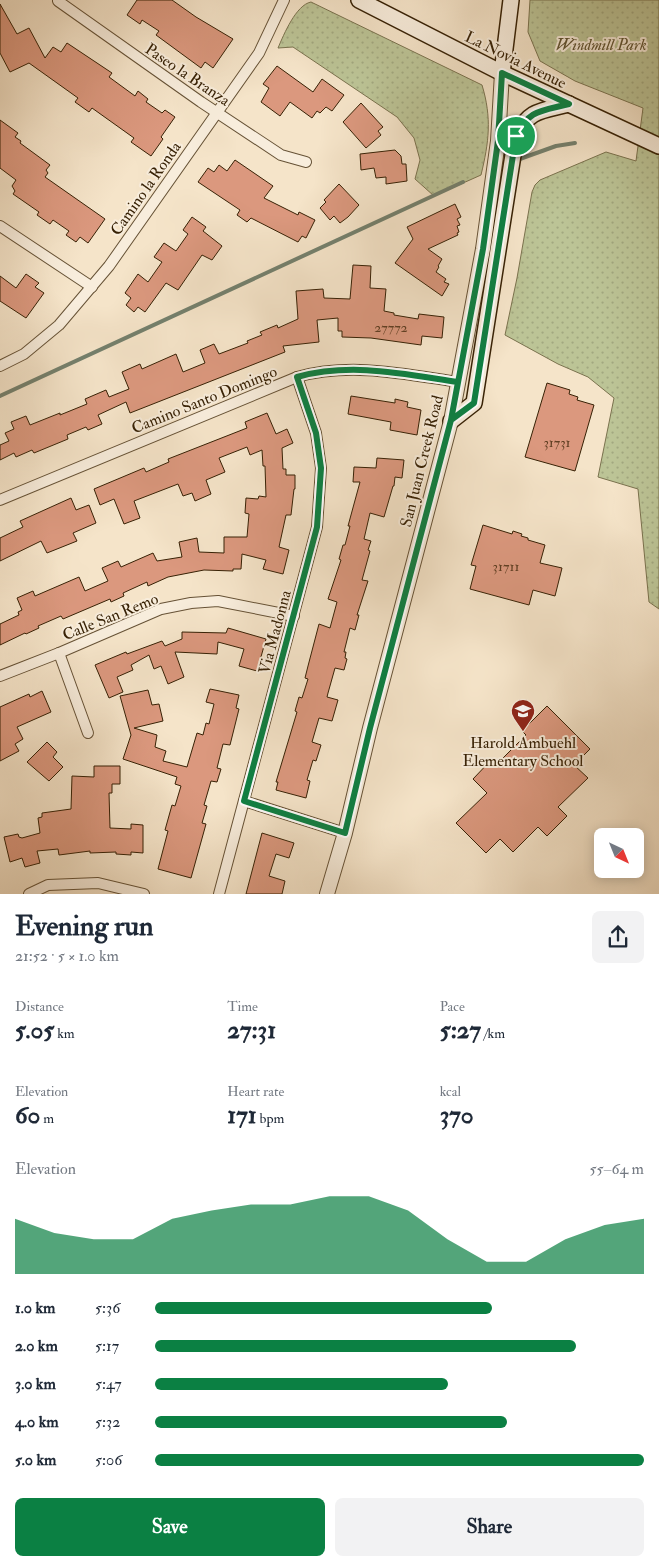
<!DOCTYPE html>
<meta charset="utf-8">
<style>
:root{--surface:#fff;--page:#f2f2f3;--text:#1f2937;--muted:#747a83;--accent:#0b8043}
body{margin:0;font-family:"IM FELL Double Pica",serif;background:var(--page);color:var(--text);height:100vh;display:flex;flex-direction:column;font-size:19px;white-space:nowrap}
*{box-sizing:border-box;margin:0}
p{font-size:16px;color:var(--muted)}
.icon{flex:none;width:28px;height:28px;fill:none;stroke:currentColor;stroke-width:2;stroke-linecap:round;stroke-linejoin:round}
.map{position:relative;height:894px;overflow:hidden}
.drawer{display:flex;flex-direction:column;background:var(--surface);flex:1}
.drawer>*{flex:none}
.needle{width:32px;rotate:137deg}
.tools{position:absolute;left:594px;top:828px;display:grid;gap:10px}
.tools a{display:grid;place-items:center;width:50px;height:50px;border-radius:8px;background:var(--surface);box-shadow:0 2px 12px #0003;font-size:25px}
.pin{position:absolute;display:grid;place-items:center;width:42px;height:42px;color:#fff;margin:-21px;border:2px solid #fff;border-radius:50%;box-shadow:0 1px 5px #0007}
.round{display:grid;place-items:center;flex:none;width:52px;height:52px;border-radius:8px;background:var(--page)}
.overview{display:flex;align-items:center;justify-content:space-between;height:85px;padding:0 15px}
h1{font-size:28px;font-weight:700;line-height:38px}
.figures{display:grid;grid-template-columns:repeat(3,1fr);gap:8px;height:85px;padding:5px 15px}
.figures div{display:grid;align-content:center}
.figures b{font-size:25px;font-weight:700}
.figures small{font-size:14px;font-weight:400}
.figures p{font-size:14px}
.chart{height:140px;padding:10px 15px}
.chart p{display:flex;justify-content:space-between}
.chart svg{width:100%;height:90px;margin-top:5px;fill:var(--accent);opacity:.7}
.action{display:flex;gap:10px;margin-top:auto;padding:10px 15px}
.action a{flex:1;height:58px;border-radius:8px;background:var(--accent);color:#fff;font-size:20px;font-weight:700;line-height:58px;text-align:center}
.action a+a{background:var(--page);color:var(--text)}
ul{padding:0 15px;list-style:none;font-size:16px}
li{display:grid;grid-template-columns:80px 60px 1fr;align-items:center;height:38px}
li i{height:12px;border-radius:6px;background:var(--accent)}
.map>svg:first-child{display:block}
.green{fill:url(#green-dots);stroke:#7a724e}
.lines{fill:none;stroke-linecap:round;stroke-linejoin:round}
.stream{stroke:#74806d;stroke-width:4}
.building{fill:#db987e;stroke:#372105}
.minor-casing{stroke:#665236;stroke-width:12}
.tertiary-casing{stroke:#665236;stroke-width:16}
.secondary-casing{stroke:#372105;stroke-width:18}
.minor{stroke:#f8eddc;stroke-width:10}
.tertiary{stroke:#f8eddc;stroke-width:14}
.secondary{stroke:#f8eddc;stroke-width:15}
.route-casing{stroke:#fff;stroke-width:10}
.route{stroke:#0b8043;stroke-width:6}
.labels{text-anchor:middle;stroke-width:4;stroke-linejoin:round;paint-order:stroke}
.number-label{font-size:14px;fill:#603f23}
.park-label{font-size:16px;font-style:italic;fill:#5f5230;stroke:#f8eddc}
.street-label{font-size:16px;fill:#372105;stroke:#f8eddc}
.poi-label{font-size:16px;fill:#372105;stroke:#f8eddc}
</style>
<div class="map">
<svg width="659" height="894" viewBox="0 0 659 894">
<defs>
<pattern id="green-dots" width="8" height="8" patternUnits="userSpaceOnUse" patternTransform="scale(1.25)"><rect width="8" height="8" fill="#bcc496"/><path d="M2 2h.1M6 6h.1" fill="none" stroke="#a2a880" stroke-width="1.8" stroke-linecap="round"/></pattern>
</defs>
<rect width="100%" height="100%" fill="#f5e4c9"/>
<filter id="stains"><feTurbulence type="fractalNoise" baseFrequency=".004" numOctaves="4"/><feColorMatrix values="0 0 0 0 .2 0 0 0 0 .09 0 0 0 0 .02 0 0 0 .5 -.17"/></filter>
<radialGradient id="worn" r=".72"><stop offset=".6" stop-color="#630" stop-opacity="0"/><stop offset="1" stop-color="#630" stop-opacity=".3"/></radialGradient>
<g class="green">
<polygon points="530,0 659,0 659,609 649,602 638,489 598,477 614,398 588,377 558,364 505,335 517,278 532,192 535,185 540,180 606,152 636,161 643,108 575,81 540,61 528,32"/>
<path d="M 311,2 L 482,85 C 492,118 489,142 481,175 L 434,196 L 415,179 L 420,160 L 414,138 L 397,117 L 293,47 L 278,48 C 284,34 296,5 311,2 Z"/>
</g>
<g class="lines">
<g class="stream">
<polyline points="517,160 556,146 575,143"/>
<polyline points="0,396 463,182"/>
</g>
</g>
<g class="building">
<polygon points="137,0 172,0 196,17 233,39 213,68 205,62 201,68 156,35 159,31 142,20 140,24 127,15"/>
<polygon points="0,4 17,34 29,28 45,58 53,47 61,52 67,43 112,73 109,77 135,96 138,91 148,99 146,102 162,113 165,110 175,117 161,137 163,139 151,156 131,142 134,138 92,108 89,112 75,102 78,98 29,63 10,72 0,53"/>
<polygon points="277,66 313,92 322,79 344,95 332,111 326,107 320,113 317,111 312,118 290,102 280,116 261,102 269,88 263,84"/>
<polygon points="361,103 383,127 378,131 381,135 366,148 343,122"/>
<polygon points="0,120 18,133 15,137 21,141 20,143 50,165 46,170 48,173 45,177 105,219 88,243 80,237 76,242 66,235 69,231 53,220 50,224 37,215 39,212 13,194 15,191 12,186 16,180 0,168"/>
<polygon points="395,150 401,156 402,164 406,164 407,181 386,184 386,177 376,178 374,168 361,170 360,154"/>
<polygon points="235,160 273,186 264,198 298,215 299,212 315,220 306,238 302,236 298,242 251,218 247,222 237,215 240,210 198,182 208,168 214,172 219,165 227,171"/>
<polygon points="339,184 359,205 348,217 340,223 334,216 330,220 320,208 326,202 324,200"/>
<polygon points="455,204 461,217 457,219 460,225 457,226 459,232 457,233 458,235 428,249 442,259 438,266 439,267 436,272 446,279 444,282 449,284 442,296 395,263 413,239 407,227"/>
<polygon points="192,217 206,227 203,231 222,246 212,260 202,255 178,290 166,283 145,312 138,307 134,312 126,305 131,298 125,293 138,274 148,282 162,262 154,257 164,243 176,251 188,234 183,230"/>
<polygon points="353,265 371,266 370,288 386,289 384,311 394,313 394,315 418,319 419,314 444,317 442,338 422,336 421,345 371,338 342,337 342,331 338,331 338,318 317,320 319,342 283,346 285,352 130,413 126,402 98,415 102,424 88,430 86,427 67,435 68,439 34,453 32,450 16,457 14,453 0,460 0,445 9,441 5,433 14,429 11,422 26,416 30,425 60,413 60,415 87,404 85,399 106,390 109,397 129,389 122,372 140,364 142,369 176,354 183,372 205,363 200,350 214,344 219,354 248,343 247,341 262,335 260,332 277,325 278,328 298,319 296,291 323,289 324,298 350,299"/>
<polygon points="26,274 39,283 35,287 44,293 26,318 0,301 0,276 16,288"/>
<polygon points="547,383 570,390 569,394 578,397 577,400 594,405 575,471 525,457"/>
<polygon points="351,396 395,403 395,399 408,402 407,407 421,410 417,435 390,430 391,422 348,414"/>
<polygon points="267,413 276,434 287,429 293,443 282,448 283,469 286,469 286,475 295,475 295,489 294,489 291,515 286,515 279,547 289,550 283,574 263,569 266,560 242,554 241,569 233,569 233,571 204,570 168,577 148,586 147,582 123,593 124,596 111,602 110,599 63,619 61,616 38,626 39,628 26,634 25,633 0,645 0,624 19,615 18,612 22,610 17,598 33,591 35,596 79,577 85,591 108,581 102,568 118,561 121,567 153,553 157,561 182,557 179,542 197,538 199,552 224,553 224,537 247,537 249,514 245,513 246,498 258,499 259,496 266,497 265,466 263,466 262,450 250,455 247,447 219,458 225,472 206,480 211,494 195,501 192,493 183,496 178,484 134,501 140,518 124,524 114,499 100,505 94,489 144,468 146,472 169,462 168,459 247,428 245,422"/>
<polygon points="377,458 404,460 402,478 395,477 394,486 393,486 384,517 370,513 364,539 371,541 368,550 370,551 362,580 368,581 357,615 359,615 355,630 350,628 344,652 346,652 345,658 347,659 344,670 335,668 328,693 327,697 338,700 332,721 319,718 312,742 321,745 316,761 313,760 307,780 310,781 306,798 276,790 278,782 276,782 297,712 295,711 299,697 302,698 308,679 305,678 308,666 319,624 330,628 337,602 328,599 341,560 339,559 343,545 345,545 350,526 348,526 360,482 353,482 354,467 376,468"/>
<polygon points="71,498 76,510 89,505 96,523 73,533 77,541 47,553 41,541 0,561 0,538 23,527 20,521"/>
<polygon points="483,525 512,534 513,531 522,534 521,536 528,538 528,540 545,545 540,563 562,568 555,596 533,590 529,605 470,589 476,566 471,565"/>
<polygon points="228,628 266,639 257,671 239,666 244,649 218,642 217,654 175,652 184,677 168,684 161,666 154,669 149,655 131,665 133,670 117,677 123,692 109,698 95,665 126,652 127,654 162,641 165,646 182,639 182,632 226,633"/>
<polygon points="210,689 239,695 236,708 239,709 230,745 223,744 217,768 221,769 217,782 211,781 204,805 207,806 202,823 206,824 191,878 158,869 168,831 165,830 172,805 175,806 181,786 175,784 177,777 123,759 131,735 120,696 148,690 152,705 159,704 163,721 134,728 157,735 155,747 166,751 163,761 187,767 197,733 203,735 206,723 209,724 214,704 206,702"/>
<polygon points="42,691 51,712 17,727 23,739 15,744 19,751 0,761 0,707 29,694 30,697"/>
<polygon points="547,706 590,749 574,765 588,778 558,807 567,816 547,836 538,827 513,852 500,839 486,853 456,823 487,793 473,779 493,758 498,763 526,735 522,731"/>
<polygon points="47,742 57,752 53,757 63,767 49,781 27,762"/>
<polygon points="94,766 120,766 120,784 112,784 112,793 109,793 110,828 131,829 131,824 143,825 143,853 131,852 131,855 116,854 116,852 90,853 90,851 59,855 58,849 37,851 40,863 25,867 22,858 10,862 4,837 18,834 19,837 22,838 40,833 38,818 42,817 42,813 71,809 72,776 94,777"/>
<polygon points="262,833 294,843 289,858 276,854 269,876 285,881 282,894 246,894"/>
</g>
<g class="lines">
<g class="minor-casing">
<g id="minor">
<polyline points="58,1 201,102 281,155 306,162"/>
<polyline points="0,226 92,287"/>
<polyline points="0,366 24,354 59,325 109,266 259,53 284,0"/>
<path d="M 0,500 L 297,377 C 351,362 404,374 458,382"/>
<polyline points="59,653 88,733"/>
<polyline points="0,676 59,653 161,609 191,603 218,601 294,616"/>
<polyline points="244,801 345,833"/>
<polyline points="29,894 48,885 98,883 144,894"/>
<polyline points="219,894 317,527 321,468 316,433 297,377"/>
</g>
</g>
<g class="tertiary-casing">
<polyline id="tertiary" points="327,894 345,833 370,728 451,421 483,249 498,141 502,73"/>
</g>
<g class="secondary-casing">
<g id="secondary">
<polyline points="359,0 502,73 659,146"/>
<polyline points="502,73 511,0"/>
<path d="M 451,421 L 474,403 L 516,136 C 529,109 542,111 569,104"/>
</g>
</g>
<use href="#minor" class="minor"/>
<use href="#tertiary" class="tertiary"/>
<use href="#secondary" class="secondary"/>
</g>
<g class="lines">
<g class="route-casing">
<path id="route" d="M 516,136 L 474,403 L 451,420 L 458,382 C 404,374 351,362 297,377 L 316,433 L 321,468 L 317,527 L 244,801 L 345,833 L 370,728 L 451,420 L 483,249 L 498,141 L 502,73 L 569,104 C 542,111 529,109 516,136"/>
</g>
<use href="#route" class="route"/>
</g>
<defs>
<g id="school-pin" transform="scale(1.25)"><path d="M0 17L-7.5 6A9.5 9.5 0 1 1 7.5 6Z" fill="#8f2418" stroke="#f8eddc"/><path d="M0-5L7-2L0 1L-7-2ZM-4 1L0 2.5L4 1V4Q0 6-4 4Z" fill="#fff"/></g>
</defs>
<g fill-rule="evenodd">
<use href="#school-pin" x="523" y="711"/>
</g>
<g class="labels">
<g class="number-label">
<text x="391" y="332">27772</text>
<text x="557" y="447">31731</text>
<text x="506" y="571">31711</text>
</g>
<g class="park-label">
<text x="601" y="50">Windmill Park</text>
</g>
<g class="street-label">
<text transform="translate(516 59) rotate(26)" y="6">La Novia Avenue</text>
<text transform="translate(188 74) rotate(34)" y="6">Paseo la Branza</text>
<text transform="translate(145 188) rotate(-55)" y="6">Camino la Ronda</text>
<text transform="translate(204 399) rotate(-22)" y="6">Camino Santo Domingo</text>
<text transform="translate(421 461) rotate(-76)" y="6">San Juan Creek Road</text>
<text transform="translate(110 616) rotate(-22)" y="6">Calle San Remo</text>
<text transform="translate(274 632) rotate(-75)" y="6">Via Madonna</text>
</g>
<g class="poi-label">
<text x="523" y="748">Harold Ambuehl<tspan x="523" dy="18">Elementary School</tspan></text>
</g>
</g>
<rect width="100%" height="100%" filter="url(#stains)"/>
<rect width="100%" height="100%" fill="url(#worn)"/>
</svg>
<div class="tools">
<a><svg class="needle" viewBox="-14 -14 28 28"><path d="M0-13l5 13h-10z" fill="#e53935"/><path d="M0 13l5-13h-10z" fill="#747a83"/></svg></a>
</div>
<div class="pin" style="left:516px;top:136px;background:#1e9e55"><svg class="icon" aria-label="arrive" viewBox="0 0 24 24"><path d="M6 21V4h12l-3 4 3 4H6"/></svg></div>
</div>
<section class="drawer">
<div class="overview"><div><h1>Evening run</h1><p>21:52 · 5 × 1.0 km</p></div><a class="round"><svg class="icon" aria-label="share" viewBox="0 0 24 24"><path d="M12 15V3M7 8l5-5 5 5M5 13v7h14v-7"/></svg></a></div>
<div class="figures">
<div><p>Distance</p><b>5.05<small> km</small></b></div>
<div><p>Time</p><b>27:31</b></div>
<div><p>Pace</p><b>5:27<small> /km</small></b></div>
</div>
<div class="figures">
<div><p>Elevation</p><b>60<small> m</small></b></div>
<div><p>Heart rate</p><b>171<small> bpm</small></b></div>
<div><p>kcal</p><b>370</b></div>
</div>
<div class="chart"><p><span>Elevation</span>55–64 m</p>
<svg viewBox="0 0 160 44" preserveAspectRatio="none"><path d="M0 44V17L10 24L20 27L30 27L40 17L50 13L60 10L70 10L80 6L90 6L100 13L110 27L120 38L130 38L140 27L150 20L160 17V44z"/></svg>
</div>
<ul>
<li><b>1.0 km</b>5:36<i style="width:69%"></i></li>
<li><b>2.0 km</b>5:17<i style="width:86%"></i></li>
<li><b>3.0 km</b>5:47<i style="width:60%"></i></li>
<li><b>4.0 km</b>5:32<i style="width:72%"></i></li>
<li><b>5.0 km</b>5:06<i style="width:100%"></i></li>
</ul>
<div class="action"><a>Save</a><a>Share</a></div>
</section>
